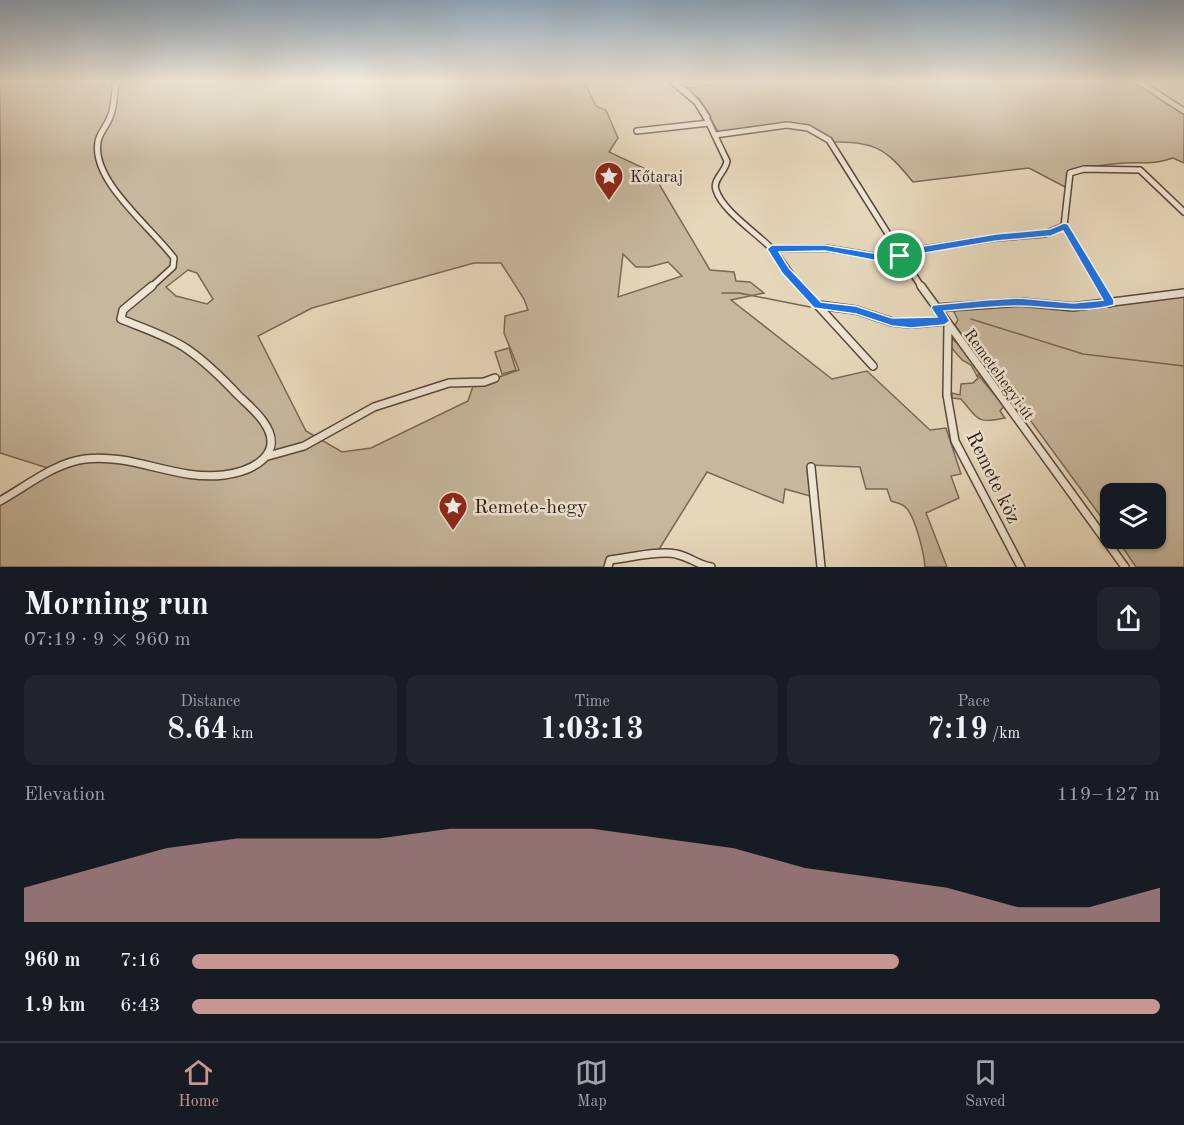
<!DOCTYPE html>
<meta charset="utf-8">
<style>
:root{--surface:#171b24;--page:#20242c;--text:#f1f3f6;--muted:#9ea1a6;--line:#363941;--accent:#c59692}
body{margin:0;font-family:"Old Standard TT",serif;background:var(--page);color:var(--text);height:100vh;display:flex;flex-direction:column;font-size:22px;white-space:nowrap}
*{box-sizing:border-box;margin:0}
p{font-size:20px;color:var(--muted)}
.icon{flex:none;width:33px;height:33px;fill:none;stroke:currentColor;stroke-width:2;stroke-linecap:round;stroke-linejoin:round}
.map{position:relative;height:567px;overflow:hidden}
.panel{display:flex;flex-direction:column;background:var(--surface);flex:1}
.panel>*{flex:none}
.tools{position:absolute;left:1100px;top:483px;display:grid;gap:12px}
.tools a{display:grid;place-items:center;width:66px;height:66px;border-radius:12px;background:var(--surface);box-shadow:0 2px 4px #0004;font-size:30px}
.pin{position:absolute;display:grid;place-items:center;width:51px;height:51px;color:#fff;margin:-26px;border:3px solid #fff;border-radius:50%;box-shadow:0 2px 6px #0007}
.round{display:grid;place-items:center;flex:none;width:63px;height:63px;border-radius:12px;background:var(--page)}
.overview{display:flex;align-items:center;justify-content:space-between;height:102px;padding:0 24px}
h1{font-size:33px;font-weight:700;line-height:45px}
.stats{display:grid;grid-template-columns:repeat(3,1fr);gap:9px;height:102px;padding:6px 24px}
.stats div{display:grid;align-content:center;border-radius:12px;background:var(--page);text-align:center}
.stats b{font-size:30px;font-weight:700}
.stats small{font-size:16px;font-weight:400}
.stats p{font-size:16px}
.chart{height:168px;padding:12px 24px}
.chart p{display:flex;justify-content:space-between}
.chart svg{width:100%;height:108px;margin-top:6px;fill:var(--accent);opacity:.7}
ul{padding:0 24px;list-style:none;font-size:20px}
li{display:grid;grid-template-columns:96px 72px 1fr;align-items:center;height:45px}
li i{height:15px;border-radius:8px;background:var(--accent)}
.dock{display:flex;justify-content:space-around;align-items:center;height:84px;border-top:2px solid var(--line);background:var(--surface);font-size:16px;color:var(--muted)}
.dock a{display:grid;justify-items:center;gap:3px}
.dock .selected{color:var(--accent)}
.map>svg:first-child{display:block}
.green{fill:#c6b79d;stroke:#796856;stroke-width:1.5;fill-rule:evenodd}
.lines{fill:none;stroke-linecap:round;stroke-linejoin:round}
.stream{stroke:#766453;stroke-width:1.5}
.street-far1-casing{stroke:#5a483a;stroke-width:8}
.street-casing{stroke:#5a483a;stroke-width:10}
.secondary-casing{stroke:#2c1910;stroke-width:3}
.street-far1{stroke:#efe5d2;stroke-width:5}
.street{stroke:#efe5d2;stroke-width:7}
.secondary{fill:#efe5d2;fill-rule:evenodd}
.route{fill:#1a73e8;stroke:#fff;stroke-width:1.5;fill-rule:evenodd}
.labels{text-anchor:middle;stroke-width:5;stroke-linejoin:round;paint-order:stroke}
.poi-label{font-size:16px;fill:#2c1910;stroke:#efe5d2;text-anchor:start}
.street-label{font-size:16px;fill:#2c1910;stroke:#efe5d2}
.near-street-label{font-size:20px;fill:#2c1910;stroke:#efe5d2}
.near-poi-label{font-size:20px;fill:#2c1910;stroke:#efe5d2;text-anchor:start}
</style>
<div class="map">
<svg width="1184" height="567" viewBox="0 0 1184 567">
<rect width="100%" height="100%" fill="#e6d7ba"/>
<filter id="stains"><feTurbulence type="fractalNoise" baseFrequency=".00333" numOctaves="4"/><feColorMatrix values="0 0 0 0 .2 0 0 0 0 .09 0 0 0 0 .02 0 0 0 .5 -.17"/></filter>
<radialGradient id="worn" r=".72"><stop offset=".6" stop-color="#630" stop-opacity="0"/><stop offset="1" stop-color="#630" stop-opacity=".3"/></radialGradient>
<g class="green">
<path d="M 0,81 L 584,81 L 596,106 L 606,110 L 618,138 L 609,152 L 652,172 L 710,270 L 734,272 L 736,281 L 750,282 L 764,293 L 731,300 L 832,379 L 867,371 L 930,430 L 946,428 L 961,474 L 951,476 L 959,498 L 926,513 L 947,567 L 925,567 C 924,553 916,521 908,510 C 904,504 898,503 891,501 L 887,489 L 866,489 L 860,467 L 809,465 L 810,496 L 785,489 L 783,503 L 707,472 L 658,551 L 610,560 L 608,567 L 0,567 L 0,496 L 51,469 L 0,453 ZM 623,254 L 636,267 L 649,267 L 668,262 L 682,276 L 618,297 ZM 474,263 L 501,263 L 524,299 L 528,310 L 505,316 L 504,333 L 519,370 L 473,386 L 468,401 L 371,448 L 342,452 L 306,431 L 258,336 L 312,308 ZM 188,270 L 197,273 L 213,299 L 207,304 L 176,296 L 166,287 Z"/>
<path d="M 708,81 L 1136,81 L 1184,113 L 1184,163 L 1173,158 C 1151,165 1146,162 1125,163 C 1106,164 1087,167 1069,172 L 1067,188 L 1029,168 L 913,182 C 887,150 876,141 833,142 C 811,114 751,130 719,133 L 699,98 L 683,89 L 710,85 Z"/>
<polygon points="1184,295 1184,567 1136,567 1117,539 1155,538 1155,494 1110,494 1110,529 1006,387 1000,387 957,328 955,325 958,320 954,312 956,308 1006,305 1083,310"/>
<path d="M 950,337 L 963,348 L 981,373 L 978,375 L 1004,406 L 1000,411 L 1005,418 C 977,424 979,420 961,399 L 952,398 L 952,393 L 960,395 L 961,384 L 973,383 L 978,378 L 971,365 L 962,360 L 950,346 Z"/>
<polygon points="509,348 516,370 502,374 495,352"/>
</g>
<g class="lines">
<g class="stream">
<polyline points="722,293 739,293 810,307"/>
<polyline points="971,319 1083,354 1184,366"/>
</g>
<g class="street-far1-casing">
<g id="street-far1">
<path d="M 116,81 C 114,92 115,107 110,117 C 107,126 99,133 98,142 C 91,181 152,228 174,258 L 173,267 L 150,288"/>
<polyline points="1138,81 1184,111"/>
<path d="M 706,117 L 727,161 C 726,171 712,180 716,190 C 722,210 755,232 770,247 C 781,258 790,275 801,288"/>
<polyline points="637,131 709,123"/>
<polyline points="715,135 787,125 808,128 829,140 922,288"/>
<polyline points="1064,226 1101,288"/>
<polyline points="772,249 825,248 873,256 901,256 918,250 995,238 1045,234 1064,226 1070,173 1084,169 1140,170 1184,212"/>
</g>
</g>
<g class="street-casing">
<g id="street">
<polyline points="800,286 873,366"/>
<polyline points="921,286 1125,567"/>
<polyline points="1100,286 1110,303"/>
<polyline points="818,305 856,310 892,322 911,324 944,321"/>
<polyline points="936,308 1020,302 1073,307 1184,293"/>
<polyline points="948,326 947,395 955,441 1021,567"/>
<polyline points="268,456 304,446 374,407 449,383 484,382 495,378"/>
<polyline points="811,467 821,567"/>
<path d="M 0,501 C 27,486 54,463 85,459 C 133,453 176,481 224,475 C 253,471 287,454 263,421 C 256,411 246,403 238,395 C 222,378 206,362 187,349 C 168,336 142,328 121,319 L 123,310 L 152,286"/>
<path d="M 608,567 L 610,560 C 628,558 660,550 676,554 C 690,557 698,565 711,567"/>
</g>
</g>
<g class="secondary-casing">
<path id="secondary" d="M 668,81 C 685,81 702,103 710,117 L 708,119 L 704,119 L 695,104 Z"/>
</g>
<use href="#street-far1" class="street-far1"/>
<use href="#street" class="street"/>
<use href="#secondary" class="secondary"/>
</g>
<linearGradient id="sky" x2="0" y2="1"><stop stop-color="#8ea8be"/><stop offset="0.51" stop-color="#f4ede0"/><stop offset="1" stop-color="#f4ede0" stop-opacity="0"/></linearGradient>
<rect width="1184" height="160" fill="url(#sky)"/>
<path class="route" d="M 1064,223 L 1068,224 L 1114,300 L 1114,305 C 1082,314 1052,307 1020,306 C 994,306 969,309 944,311 L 950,321 L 944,325 L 911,328 L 892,326 L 856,314 L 814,308 L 782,273 L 767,249 L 772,245 L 825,245 L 873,253 L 900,253 L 918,247 L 996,234 L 1050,229 ZM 1063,231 L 1103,300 L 1073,303 L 1020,298 L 986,300 L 933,305 L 931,308 L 937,317 L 892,318 L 856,306 L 821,302 L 789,268 L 779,252 L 825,251 L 873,260 L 900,260 L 919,254 L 996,241 L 1051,236 Z"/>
<defs>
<g id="sight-pin" transform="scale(1.5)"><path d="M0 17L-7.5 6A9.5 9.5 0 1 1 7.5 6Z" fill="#8f2418" stroke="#efe5d2"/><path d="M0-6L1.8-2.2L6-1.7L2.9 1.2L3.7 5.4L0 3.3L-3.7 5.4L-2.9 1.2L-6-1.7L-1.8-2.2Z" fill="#fff"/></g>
</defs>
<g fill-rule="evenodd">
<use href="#sight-pin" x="609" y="176"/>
<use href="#sight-pin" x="453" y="506"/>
</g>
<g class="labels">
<g class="poi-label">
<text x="630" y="182">Kőtaraj</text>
</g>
<g class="street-label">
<text transform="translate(1000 374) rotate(54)" y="6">Remetehegyi út</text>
</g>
<g class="near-street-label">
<text transform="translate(994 477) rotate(64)" y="7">Remete köz</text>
</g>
<g class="near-poi-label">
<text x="474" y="513">Remete-hegy</text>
</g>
</g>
<rect width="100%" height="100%" filter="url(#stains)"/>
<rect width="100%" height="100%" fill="url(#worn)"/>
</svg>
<div class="tools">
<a><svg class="icon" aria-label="layers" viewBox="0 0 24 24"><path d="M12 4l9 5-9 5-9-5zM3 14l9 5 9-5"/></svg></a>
</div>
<div class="pin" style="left:900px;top:256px;background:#1e9e55"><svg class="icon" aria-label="arrive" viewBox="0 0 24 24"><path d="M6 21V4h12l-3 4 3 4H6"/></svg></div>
</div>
<section class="panel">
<div class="overview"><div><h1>Morning run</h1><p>07:19 · 9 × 960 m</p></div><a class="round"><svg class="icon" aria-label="share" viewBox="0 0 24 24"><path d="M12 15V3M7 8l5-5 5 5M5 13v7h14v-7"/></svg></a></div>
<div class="stats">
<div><p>Distance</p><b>8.64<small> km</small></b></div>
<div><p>Time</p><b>1:03:13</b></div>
<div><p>Pace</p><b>7:19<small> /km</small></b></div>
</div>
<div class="chart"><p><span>Elevation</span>119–127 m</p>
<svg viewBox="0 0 160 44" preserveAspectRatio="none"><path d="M0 44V30L10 22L20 14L30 10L40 10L50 10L60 6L70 6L80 6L90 10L100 14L110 22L120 26L130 30L140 38L150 38L160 30V44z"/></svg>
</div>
<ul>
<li><b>960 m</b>7:16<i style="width:73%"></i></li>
<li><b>1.9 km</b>6:43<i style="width:100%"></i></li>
</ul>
</section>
<nav class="dock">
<a class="selected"><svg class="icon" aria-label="home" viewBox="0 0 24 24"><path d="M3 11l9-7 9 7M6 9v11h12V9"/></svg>Home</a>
<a><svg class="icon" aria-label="map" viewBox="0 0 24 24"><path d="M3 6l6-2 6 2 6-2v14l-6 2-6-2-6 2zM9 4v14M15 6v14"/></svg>Map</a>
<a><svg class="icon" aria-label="saved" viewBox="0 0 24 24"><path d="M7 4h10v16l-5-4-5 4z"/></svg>Saved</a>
</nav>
